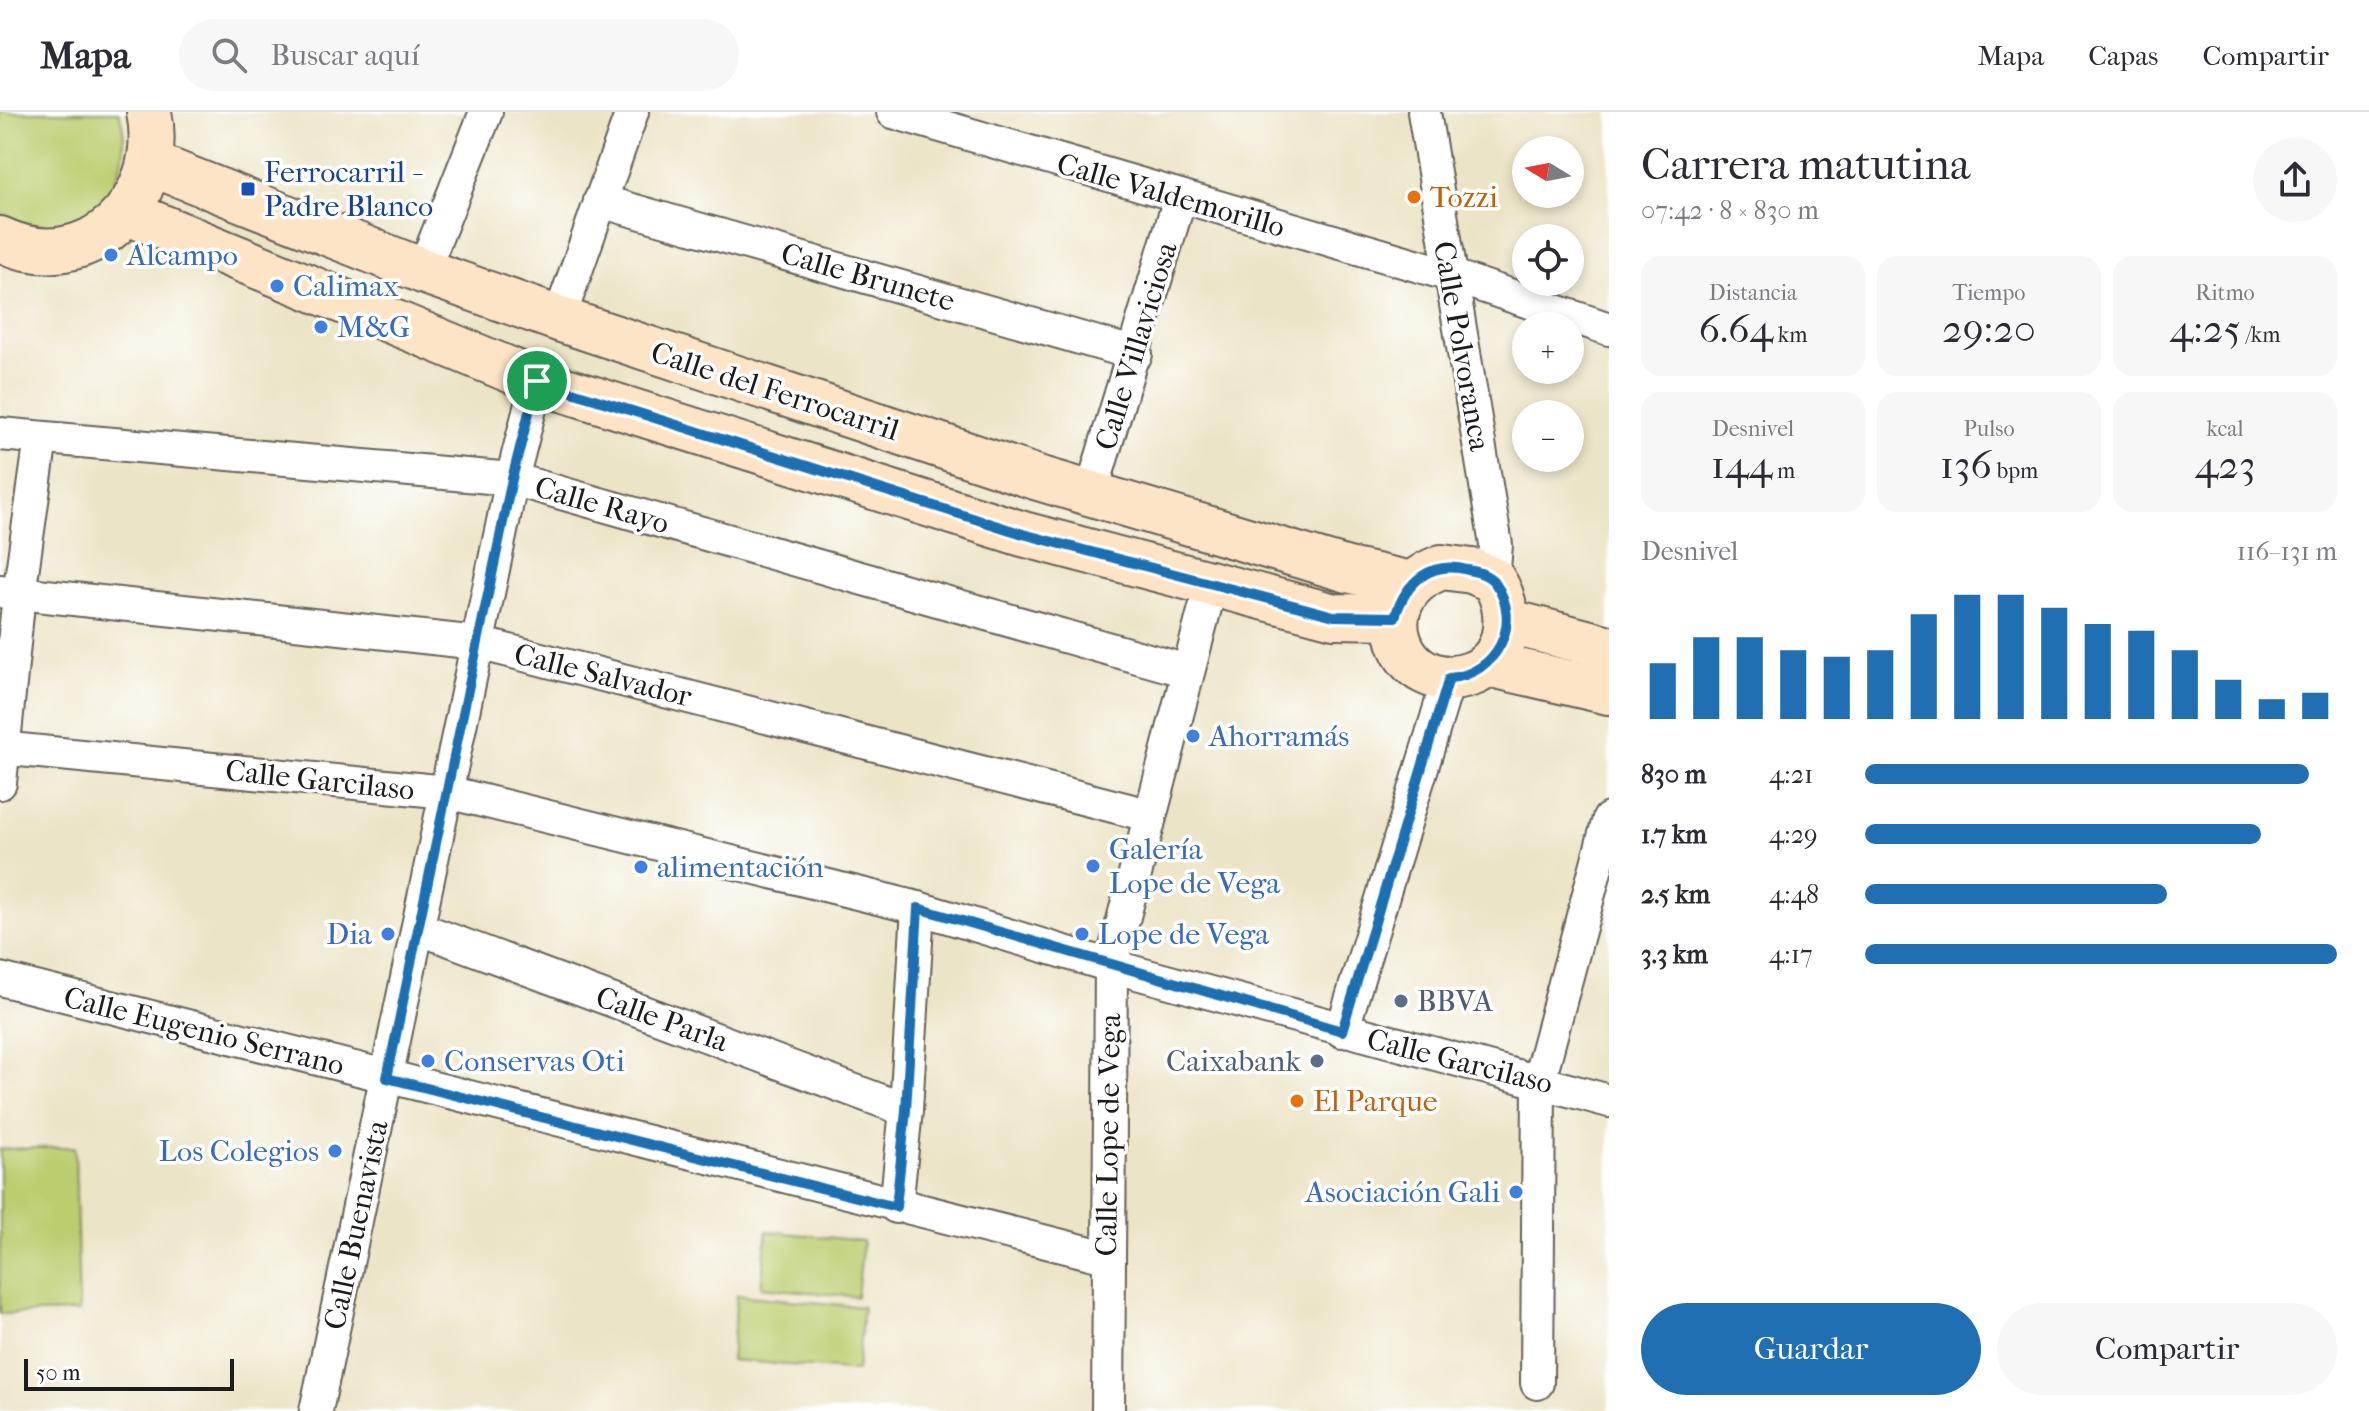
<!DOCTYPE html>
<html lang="es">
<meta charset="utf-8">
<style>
:root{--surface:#fff;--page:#f7f7f7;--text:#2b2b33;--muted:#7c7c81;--line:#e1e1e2;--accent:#1f6fb2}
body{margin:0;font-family:"IM FELL French Canon",serif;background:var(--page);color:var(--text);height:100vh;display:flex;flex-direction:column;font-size:30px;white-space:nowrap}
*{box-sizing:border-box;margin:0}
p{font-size:26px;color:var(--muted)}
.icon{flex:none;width:44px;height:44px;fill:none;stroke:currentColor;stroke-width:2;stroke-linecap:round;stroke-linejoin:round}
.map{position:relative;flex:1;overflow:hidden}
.side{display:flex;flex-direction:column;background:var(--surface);width:760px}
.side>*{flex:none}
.needle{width:52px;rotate:280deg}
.tools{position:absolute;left:1512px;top:24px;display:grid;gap:16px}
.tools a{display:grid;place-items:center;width:72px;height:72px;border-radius:50%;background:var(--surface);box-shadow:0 4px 12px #0003;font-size:40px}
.scale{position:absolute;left:24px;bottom:20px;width:210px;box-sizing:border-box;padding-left:8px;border:4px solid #1c1c1c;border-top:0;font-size:22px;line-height:28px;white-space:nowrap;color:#1c1c1c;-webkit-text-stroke:6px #fff;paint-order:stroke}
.pin{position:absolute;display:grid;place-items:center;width:68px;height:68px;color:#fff;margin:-34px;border:4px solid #fff;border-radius:50%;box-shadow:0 2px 8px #0007}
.round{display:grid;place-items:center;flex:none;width:84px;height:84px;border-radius:42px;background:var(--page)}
.overview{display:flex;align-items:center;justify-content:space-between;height:136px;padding:0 32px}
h1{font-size:44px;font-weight:600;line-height:60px}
.metrics{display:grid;grid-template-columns:repeat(3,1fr);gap:12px;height:136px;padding:8px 32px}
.metrics div{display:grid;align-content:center;border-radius:20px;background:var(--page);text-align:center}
.metrics b{font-size:40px;font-weight:600}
.metrics small{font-size:22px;font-weight:400}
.metrics p{font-size:22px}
.chart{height:224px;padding:16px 32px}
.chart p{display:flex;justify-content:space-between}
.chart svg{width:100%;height:144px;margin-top:8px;stroke:var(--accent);stroke-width:6}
.cta{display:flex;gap:16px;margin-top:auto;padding:16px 32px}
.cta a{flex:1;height:92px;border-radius:48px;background:var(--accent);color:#fff;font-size:32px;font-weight:600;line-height:92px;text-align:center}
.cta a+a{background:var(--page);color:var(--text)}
ul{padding:0 32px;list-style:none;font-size:26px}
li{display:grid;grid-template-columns:128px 96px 1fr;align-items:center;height:60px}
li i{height:20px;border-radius:10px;background:var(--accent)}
header{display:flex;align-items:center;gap:48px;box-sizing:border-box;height:112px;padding:0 40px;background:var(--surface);border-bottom:2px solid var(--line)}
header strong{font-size:38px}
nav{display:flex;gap:44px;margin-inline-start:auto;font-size:28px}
.search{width:560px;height:72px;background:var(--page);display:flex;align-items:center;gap:20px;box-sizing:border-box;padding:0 28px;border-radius:44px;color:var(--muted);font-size:30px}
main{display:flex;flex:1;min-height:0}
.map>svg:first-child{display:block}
.green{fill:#bccd70;stroke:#6c7446;stroke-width:2}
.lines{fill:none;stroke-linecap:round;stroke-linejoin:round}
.street-casing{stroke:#656258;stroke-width:36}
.secondary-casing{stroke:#656258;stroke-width:48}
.street{stroke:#fff;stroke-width:32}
.secondary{stroke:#fee4c6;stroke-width:44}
.route-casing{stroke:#fff;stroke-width:16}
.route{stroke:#1f6fb2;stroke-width:10}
.transit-dot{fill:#1a4fb4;stroke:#fff;stroke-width:3}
.food-dot{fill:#e8710a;stroke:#fff;stroke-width:3}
.shop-dot{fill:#3f7fe0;stroke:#fff;stroke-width:3}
.service-dot{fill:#5c6f8a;stroke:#fff;stroke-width:3}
.labels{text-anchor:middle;stroke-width:7;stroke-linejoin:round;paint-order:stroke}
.transit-label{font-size:30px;fill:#164399;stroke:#fff;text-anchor:start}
.street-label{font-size:30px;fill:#1c1c1c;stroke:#fff}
.food-label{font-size:30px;fill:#c56008;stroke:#fff;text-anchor:start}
.shop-label{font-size:30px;fill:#366cbe;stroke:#fff;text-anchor:start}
.service-label{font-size:30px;fill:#4e5e75;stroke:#fff;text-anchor:start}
</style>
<header>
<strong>Mapa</strong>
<div class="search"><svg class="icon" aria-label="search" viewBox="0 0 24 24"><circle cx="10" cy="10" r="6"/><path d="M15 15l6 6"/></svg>Buscar aquí</div>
<nav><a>Mapa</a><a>Capas</a><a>Compartir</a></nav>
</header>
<main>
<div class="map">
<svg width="1609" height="1299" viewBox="0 0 1609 1299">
<rect width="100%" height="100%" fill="#fff"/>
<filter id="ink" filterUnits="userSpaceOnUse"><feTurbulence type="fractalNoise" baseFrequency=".0125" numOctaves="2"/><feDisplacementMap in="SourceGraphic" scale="16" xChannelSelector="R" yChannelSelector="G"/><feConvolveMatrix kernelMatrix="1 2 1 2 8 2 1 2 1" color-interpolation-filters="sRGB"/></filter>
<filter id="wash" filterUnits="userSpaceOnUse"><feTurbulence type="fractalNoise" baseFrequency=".006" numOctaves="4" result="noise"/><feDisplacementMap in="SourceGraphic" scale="32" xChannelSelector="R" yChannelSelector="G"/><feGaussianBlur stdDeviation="1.8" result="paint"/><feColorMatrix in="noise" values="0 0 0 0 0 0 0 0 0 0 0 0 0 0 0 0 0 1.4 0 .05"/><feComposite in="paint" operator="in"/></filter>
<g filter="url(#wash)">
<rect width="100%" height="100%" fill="#ece4c6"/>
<g class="green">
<path d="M 0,0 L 119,0 C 143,77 73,141 0,101 Z"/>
<polygon points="75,1035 79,1200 0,1202 0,1037"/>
<polygon points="767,1119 863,1129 857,1185 761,1175"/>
<polygon points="737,1183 863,1195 857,1259 731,1248"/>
</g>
</g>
<g filter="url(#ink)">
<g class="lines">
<g class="street-casing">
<g id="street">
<polyline points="893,0 1450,163 1609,217"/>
<polyline points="1424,0 1496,433 1493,468"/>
<polyline points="600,89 1136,242"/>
<polyline points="423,159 486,0"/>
<polyline points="559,207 632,0"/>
<polyline points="0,322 512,367 1187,559"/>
<polyline points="1091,381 1180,86"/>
<polyline points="0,479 478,531 1148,703"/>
<polyline points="0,636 447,680 918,796 1111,854 1609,989"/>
<polyline points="0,671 19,482 41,326"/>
<polyline points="418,816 906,998"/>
<polyline points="0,867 1106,1145"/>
<polyline points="1342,919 1449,566"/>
<polyline points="896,1095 906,998 918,796"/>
<polyline points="1537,1271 1539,968 1609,707"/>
<polyline points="316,1299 512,367 537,269"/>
<polyline points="1108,1299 1111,854 1211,473"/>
</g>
</g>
<g class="secondary-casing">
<g id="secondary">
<polyline points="152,52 423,159 559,207 1035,365 1348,458 1411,472"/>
<polyline points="128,101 537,269 1023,422 1334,504 1395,505"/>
<path d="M 0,127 C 88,169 167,88 149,0"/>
<path d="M 1442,455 L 1472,459 L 1493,468 C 1506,487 1509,512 1501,533 C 1496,546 1485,557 1471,562 C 1400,587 1360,485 1442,455 Z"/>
<polyline points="1506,509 1609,536"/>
<polyline points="1488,552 1609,580"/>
</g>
</g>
<use href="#street" class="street"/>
<use href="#secondary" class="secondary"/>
</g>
</g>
<g class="lines" filter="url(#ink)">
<g class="route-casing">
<path id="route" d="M 537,269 L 1023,422 L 1334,504 L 1395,505 C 1406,470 1430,448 1468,458 C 1478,460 1488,462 1495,471 C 1524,511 1496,563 1449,566 L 1342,919 L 918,796 L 906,998 L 896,1095 L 387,966 L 512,367 Z"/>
</g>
<use href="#route" class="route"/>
</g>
<rect class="transit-dot" x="240" y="69" width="16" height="16" rx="4"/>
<g class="food-dot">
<circle cx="1414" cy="85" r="8"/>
<circle cx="1297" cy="989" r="8"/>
</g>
<g class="shop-dot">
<circle cx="111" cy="143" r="8"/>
<circle cx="277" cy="174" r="8"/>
<circle cx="321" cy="215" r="8"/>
<circle cx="1193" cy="624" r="8"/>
<circle cx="1093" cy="754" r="8"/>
<circle cx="641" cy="755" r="8"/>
<circle cx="388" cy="822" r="8"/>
<circle cx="1082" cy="822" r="8"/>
<circle cx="428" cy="949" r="8"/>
<circle cx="335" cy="1039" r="8"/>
<circle cx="1516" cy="1080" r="8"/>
</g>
<g class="service-dot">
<circle cx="1401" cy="889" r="8"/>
<circle cx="1317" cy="949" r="8"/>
</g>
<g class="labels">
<g class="transit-label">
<text x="264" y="70">Ferrocarril -<tspan x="264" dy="34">Padre Blanco</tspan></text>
</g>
<g class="street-label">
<text transform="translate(1171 83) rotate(16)" y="10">Calle Valdemorillo</text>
<text transform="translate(868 165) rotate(16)" y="10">Calle Brunete</text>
<text transform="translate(1136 234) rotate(-73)" y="10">Calle Villaviciosa</text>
<text transform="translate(1462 234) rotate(80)" y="10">Calle Polvoranca</text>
<text transform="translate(775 279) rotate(18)" y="10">Calle del Ferrocarril</text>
<text transform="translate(602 393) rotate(16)" y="10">Calle Rayo</text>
<text transform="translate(603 563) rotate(14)" y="10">Calle Salvador</text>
<text transform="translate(320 668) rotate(6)" y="10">Calle Garcilaso</text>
<text transform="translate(662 907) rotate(20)" y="10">Calle Parla</text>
<text transform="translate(204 919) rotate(14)" y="10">Calle Eugenio Serrano</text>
<text transform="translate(1460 949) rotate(14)" y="10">Calle Garcilaso</text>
<text transform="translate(1108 1023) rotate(-89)" y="10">Calle Lope de Vega</text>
<text transform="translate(356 1113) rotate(-78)" y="10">Calle Buenavista</text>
</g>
<g class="food-label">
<text x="1430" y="95">Tozzi</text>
<text x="1313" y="999">El Parque</text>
</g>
<g class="shop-label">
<text x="127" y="153">Alcampo</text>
<text x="293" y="184">Calimax</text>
<text x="337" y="225">M&amp;G</text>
<text x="1209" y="634">Ahorramás</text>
<text x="1109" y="747">Galería<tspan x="1109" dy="34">Lope de Vega</tspan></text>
<text x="657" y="765">alimentación</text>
<text x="372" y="832" text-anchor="end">Dia</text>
<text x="1098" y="832">Lope de Vega</text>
<text x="444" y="959">Conservas Oti</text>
<text x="319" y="1049" text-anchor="end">Los Colegios</text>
<text x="1500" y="1090" text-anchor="end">Asociación Gali</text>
</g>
<g class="service-label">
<text x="1417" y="899">BBVA</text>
<text x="1301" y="959" text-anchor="end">Caixabank</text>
</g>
</g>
</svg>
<div class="tools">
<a><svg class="needle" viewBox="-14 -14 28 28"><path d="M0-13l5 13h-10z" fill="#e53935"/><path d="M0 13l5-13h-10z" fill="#7c7c81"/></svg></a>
<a><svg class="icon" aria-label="locate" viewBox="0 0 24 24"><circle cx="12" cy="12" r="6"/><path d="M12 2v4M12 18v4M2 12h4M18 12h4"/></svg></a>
<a>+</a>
<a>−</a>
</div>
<div class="scale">50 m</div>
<div class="pin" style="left:537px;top:269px;background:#1e9e55"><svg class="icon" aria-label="arrive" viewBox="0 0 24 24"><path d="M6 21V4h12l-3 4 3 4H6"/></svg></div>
</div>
<section class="side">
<div class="overview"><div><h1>Carrera matutina</h1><p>07:42 · 8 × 830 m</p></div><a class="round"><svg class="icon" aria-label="share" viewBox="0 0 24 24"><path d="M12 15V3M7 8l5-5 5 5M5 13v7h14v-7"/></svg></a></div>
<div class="metrics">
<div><p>Distancia</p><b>6.64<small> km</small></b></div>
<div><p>Tiempo</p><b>29:20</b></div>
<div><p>Ritmo</p><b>4:25<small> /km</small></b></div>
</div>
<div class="metrics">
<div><p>Desnivel</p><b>144<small> m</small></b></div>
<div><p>Pulso</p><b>136<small> bpm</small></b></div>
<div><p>kcal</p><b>423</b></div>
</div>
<div class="chart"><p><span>Desnivel</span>116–131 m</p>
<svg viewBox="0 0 160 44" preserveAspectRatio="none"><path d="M5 44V27M15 44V19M25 44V19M35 44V23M45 44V25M55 44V23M65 44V12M75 44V6M85 44V6M95 44V10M105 44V15M115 44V17M125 44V23M135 44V32M145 44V38M155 44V36"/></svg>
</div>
<ul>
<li><b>830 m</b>4:21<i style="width:94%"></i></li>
<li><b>1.7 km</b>4:29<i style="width:84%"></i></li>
<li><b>2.5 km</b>4:48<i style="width:64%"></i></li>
<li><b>3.3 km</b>4:17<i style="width:100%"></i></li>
</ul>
<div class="cta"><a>Guardar</a><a>Compartir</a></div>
</section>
</main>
